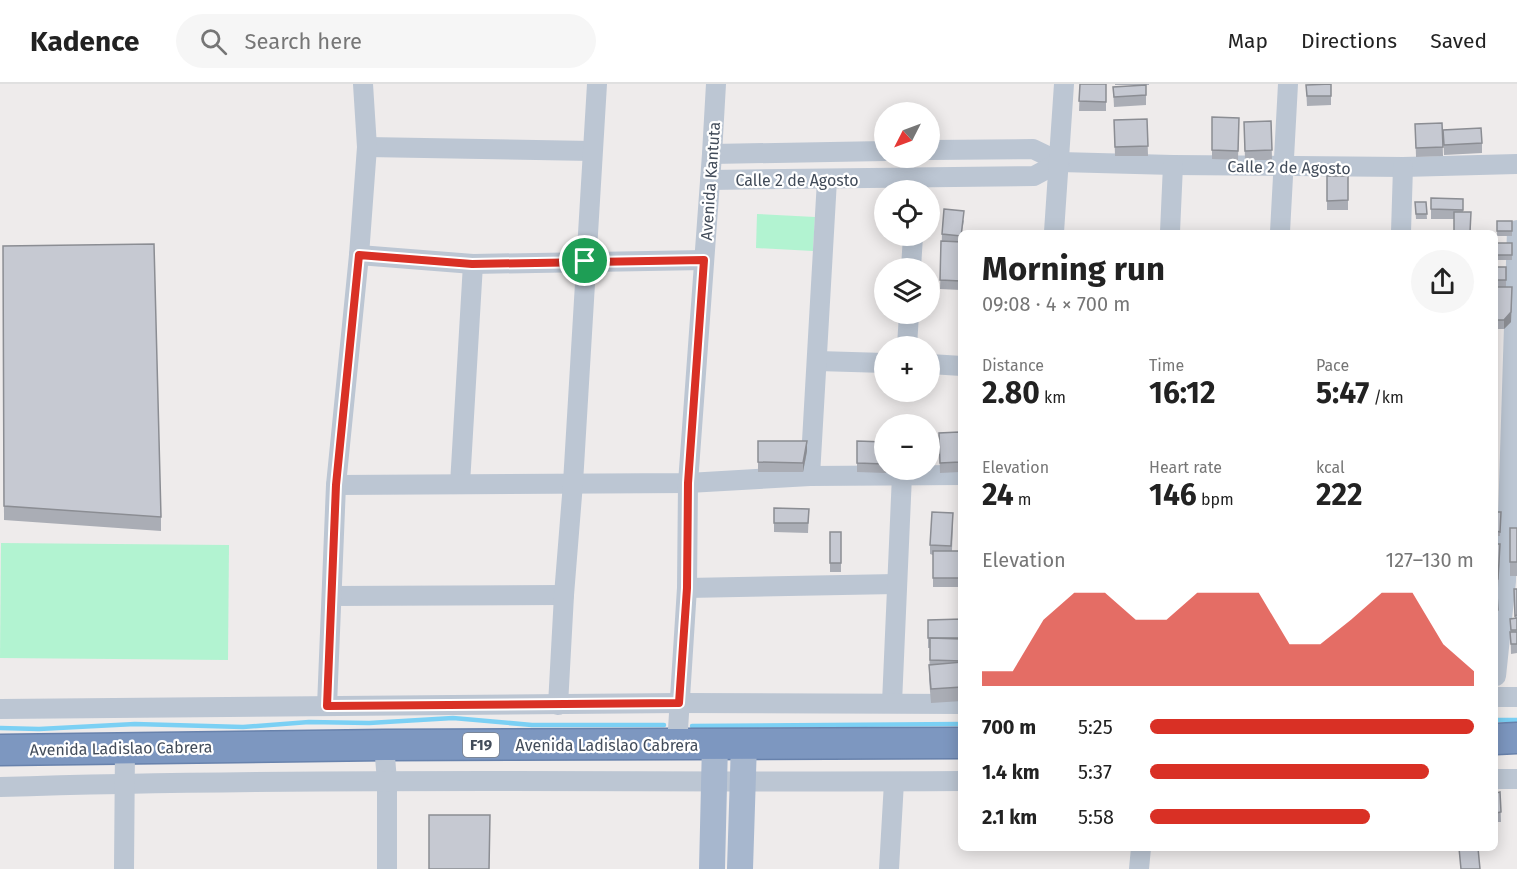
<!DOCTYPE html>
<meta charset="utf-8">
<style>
:root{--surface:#fff;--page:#f6f6f6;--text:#222;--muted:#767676;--line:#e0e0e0;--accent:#d93025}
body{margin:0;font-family:"Fira Sans",sans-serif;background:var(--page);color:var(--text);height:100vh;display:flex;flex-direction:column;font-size:22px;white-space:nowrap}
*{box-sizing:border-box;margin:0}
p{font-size:20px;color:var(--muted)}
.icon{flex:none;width:33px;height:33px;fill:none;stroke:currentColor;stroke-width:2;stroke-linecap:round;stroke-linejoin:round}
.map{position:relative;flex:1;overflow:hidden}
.panel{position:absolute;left:958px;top:146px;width:540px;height:621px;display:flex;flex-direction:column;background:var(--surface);border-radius:9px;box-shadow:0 3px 15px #0003}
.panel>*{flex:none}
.needle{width:39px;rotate:228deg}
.controls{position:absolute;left:874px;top:18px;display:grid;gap:12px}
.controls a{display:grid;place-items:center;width:66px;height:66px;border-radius:50%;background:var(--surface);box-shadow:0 3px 15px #0003;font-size:30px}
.pin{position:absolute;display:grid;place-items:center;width:51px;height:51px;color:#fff;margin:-26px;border:3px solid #fff;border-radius:50%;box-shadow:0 2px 6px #0007}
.round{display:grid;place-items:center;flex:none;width:63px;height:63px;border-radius:32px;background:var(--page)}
.summary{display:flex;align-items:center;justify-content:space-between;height:102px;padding:0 24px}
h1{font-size:33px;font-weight:700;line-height:45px}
.stats{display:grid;grid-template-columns:repeat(3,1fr);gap:9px;height:102px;padding:6px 24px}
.stats div{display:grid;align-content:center}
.stats b{font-size:30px;font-weight:700}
.stats small{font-size:16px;font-weight:400}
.stats p{font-size:16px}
.chart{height:168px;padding:12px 24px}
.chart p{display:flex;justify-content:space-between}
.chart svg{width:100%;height:108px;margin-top:6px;fill:var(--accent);opacity:.7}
ul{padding:0 24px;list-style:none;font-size:20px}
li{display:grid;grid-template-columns:96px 72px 1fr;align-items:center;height:45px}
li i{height:15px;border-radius:8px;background:var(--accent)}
header{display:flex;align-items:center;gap:36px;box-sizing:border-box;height:84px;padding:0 30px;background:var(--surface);border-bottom:2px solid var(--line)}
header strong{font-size:28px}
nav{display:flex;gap:33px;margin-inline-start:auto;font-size:21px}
.search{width:420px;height:54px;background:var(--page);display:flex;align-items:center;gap:15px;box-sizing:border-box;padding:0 21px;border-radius:33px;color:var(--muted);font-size:22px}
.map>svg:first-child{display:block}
.park{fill:#b2f3d1}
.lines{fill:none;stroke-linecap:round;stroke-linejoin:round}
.stream{stroke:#7bd0f4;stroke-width:4.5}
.highway-casing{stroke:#6882ac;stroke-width:33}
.minor{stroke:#bcc6d3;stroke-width:20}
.major{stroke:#a7b7ce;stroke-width:26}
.highway{stroke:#7d97c0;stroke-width:30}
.wall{fill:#aaadb5}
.shaded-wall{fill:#8b8d93}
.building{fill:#c6c9d2;stroke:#8b8d93;stroke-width:1.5}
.route-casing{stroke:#fff;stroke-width:12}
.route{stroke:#d93025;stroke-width:8}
.labels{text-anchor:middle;stroke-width:4.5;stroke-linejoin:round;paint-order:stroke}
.shield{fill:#fff;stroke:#7b828c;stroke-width:1.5}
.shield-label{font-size:15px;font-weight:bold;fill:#424c5a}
.street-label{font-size:16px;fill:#424c5a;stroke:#fff}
</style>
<header>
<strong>Kadence</strong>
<div class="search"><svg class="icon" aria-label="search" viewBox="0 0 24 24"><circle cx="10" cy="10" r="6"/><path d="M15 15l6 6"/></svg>Search here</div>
<nav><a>Map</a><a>Directions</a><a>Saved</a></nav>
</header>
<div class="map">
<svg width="1517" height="785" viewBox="0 0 1517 785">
<rect width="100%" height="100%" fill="#eeebeb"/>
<g class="park">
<polygon points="757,130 815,133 813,167 756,164"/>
<polygon points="1,459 229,461 228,576 0,574"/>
</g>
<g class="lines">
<g class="stream">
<polyline points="1496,636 1517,636"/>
<polyline points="692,642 962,640"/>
<polyline points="0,644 39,645 135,640 243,643 309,638 369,639 453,634 532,641 664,641"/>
</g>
<g class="highway-casing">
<g id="highway">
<polyline points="1496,655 1517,654"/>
<polyline points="0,666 384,661 962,659"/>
</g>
</g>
<g class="minor">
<polyline points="367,63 592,67"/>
<polyline points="930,66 1033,65 1060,78 1173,81 1403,83 1517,80"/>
<polyline points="712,70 885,67"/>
<polyline points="710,96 1034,92 1060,78"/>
<polyline points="1054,148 1064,0"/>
<polyline points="1170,148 1173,81"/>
<polyline points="1280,148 1288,0"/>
<polyline points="1401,148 1403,83"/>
<polyline points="359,171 473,180 704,176"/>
<polyline points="911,184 913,152"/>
<polyline points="907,262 909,230"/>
<polyline points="818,277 885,279"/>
<polyline points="930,280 962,282"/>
<polyline points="810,392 827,96"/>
<polyline points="460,400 473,180"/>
<polyline points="336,401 688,399 810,392 962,391"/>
<polyline points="687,504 896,500"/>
<polyline points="332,512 564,511"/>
<polyline points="1496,592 1506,497 1517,146"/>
<polyline points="1496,613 1517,613"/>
<polyline points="892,619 902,391"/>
<polyline points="558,621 564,511 573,399 597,0"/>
<polyline points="327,622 336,401 359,171 367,63 363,0"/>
<polyline points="0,625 679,619 962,620"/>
<polyline points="384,661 387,697 387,785"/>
<polyline points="677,661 687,504 688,399 712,70 716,0"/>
<polyline points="1496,695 1517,695"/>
<path d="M 0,703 C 320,693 641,699 962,697"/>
<polyline points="124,785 125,664"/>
<polyline points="889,785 894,698"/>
<polyline points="1139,785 1141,764"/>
</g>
<g class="major">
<polyline points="712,785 715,660"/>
<polyline points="740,785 744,659"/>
</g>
<use href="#highway" class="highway"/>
</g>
<g class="wall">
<polygon points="1080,0 1106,0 1106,27 1079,27"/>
<rect x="1115" y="0" width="34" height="1"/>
<polygon points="1331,0 1331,21 1307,22 1306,1"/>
<polygon points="1113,3 1146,11 1146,21 1114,23"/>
<polygon points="1212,33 1239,34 1238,76 1212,75"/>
<polygon points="1147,35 1148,72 1115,72 1114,36"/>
<polygon points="1271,37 1272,76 1245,76 1244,38"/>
<polygon points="1442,39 1443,72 1416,73 1415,40"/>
<polygon points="1443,46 1482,59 1482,69 1444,71"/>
<rect x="1327" y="92" width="21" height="34"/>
<polygon points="1431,114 1463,115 1463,128 1454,135 1431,135"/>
<polygon points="1415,118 1426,118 1427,135 1416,135"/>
<polygon points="964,136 962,148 961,206 940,205 942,150"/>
<polygon points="1497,137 1512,147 1512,152 1497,152"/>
<rect x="1496" y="159" width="16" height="17"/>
<polygon points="3,162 161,433 161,447 4,436"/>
<polygon points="1496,183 1506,183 1506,203 1512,212 1511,238 1504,245 1496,245"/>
<polygon points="758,357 807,367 803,388 758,388"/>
<polygon points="857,357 885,358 886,389 857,388"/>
<polygon points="939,358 960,378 960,388 940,389"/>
<polygon points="774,424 809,425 808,449 774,448"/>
<polygon points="1496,428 1501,428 1500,452 1496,452"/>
<polygon points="953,439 952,467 962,467 962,503 933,503 933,471 930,470 930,461"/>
<rect x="1510" y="444" width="7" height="48"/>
<rect x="830" y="448" width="11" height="40"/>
<polygon points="1496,460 1500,470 1498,504 1496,504"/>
<polygon points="1514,505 1517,505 1517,569 1511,570 1510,535 1515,534"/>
<polygon points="1496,510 1498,526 1498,536 1496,536"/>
<polygon points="962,535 962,617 931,619 929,595 930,564 928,564 928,536"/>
<polygon points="1500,708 1501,738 1496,738 1496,709"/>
</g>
<g class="shaded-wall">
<polygon points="1512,203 1511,238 1504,245 1504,236"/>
<polygon points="807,357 807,367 803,388 803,379"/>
</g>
<g class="building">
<polygon points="1080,0 1106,0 1106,18 1079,17"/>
<polygon points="1331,0 1331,12 1307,12 1306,1"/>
<polygon points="1146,1 1146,11 1114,13 1113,3"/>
<polygon points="1212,33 1239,34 1238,67 1212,66"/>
<polygon points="1147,35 1148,62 1115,63 1114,36"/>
<polygon points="1271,37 1272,66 1245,67 1244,38"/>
<polygon points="1442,39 1443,63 1416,64 1415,40"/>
<polygon points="1481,44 1482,59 1444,61 1443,46"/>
<polygon points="1327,92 1348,92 1348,116 1327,117"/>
<polygon points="1431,114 1463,115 1463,126 1431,125"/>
<polygon points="1415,118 1426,118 1427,130 1416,130"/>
<polygon points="944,125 964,127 961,152 942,150"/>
<polygon points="1454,128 1471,128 1470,148 1454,148"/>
<rect x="1497" y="137" width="15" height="10"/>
<polygon points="941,157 962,158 961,197 940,196"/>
<rect x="1496" y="159" width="16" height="12"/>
<polygon points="154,160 161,433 4,422 3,162"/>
<rect x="1496" y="183" width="10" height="13"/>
<polygon points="1496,203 1512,203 1511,228 1504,236 1496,236"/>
<polygon points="959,348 960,378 940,379 939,349"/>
<polygon points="758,357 807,357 803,379 758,378"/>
<polygon points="857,357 885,358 885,380 857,379"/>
<polygon points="774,424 809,425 808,439 774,439"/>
<polygon points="932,428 953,429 951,462 930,461"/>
<polygon points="1496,428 1501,428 1500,448 1496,447"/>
<rect x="1510" y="444" width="7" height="34"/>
<rect x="830" y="448" width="11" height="31"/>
<polygon points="1496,460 1500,460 1498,495 1496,495"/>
<rect x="933" y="467" width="29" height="27"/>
<polygon points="1514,505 1517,505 1517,531 1515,532"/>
<polygon points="1496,510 1497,510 1498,526 1496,527"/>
<polygon points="1517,534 1517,546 1511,546 1510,535"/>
<polygon points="962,535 962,554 928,554 928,536"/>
<polygon points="1510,548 1517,548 1517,560 1511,560"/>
<polygon points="930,554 962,555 962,577 930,576"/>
<polygon points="962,578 962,603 931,605 929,581"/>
<polygon points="1500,708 1501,728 1496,729 1496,709"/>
<polygon points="429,731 490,731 489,785 429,785"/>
<polygon points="1459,764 1478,764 1480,785 1461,785"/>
</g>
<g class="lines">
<g class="route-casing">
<polygon id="route" points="359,171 472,180 704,176 688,399 687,504 679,619 327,622 336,401"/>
</g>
<use href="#route" class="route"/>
</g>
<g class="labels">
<rect class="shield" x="463" y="649" width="36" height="24" rx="4.5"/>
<g class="shield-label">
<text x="481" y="666">F19</text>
</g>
<g class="street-label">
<text transform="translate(1289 83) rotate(1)" y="6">Calle 2 de Agosto</text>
<text x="797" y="102">Calle 2 de Agosto</text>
<text transform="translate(710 97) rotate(-86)" y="6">Avenida Kantuta</text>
<text x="607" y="667">Avenida Ladislao Cabrera</text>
<text transform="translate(121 664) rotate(-1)" y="6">Avenida Ladislao Cabrera</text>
</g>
</g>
</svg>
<div class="controls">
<a><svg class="needle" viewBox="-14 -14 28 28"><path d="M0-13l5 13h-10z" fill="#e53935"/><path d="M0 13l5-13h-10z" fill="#767676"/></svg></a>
<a><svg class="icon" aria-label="locate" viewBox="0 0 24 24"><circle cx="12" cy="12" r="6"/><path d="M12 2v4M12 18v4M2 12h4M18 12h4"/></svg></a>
<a><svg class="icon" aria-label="layers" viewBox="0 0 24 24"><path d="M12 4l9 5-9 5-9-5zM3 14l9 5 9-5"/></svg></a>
<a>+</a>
<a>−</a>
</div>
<div class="pin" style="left:585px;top:177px;background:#1e9e55"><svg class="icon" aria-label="arrive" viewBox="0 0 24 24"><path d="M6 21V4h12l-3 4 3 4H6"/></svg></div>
<section class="panel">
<div class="summary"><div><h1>Morning run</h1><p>09:08 · 4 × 700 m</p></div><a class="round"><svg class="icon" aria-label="share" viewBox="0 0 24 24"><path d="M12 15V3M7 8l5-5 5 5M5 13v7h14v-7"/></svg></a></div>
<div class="stats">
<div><p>Distance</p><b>2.80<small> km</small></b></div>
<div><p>Time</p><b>16:12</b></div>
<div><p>Pace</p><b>5:47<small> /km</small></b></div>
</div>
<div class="stats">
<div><p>Elevation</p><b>24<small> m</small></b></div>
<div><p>Heart rate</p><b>146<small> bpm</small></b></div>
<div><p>kcal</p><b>222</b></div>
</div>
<div class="chart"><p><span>Elevation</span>127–130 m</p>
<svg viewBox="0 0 160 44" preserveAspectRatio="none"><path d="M0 44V38L10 38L20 17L30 6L40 6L50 17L60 17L70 6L80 6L90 6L100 27L110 27L120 17L130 6L140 6L150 27L160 38V44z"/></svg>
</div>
<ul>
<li><b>700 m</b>5:25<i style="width:100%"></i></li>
<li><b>1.4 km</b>5:37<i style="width:86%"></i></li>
<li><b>2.1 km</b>5:58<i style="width:68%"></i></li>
</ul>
</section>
</div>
